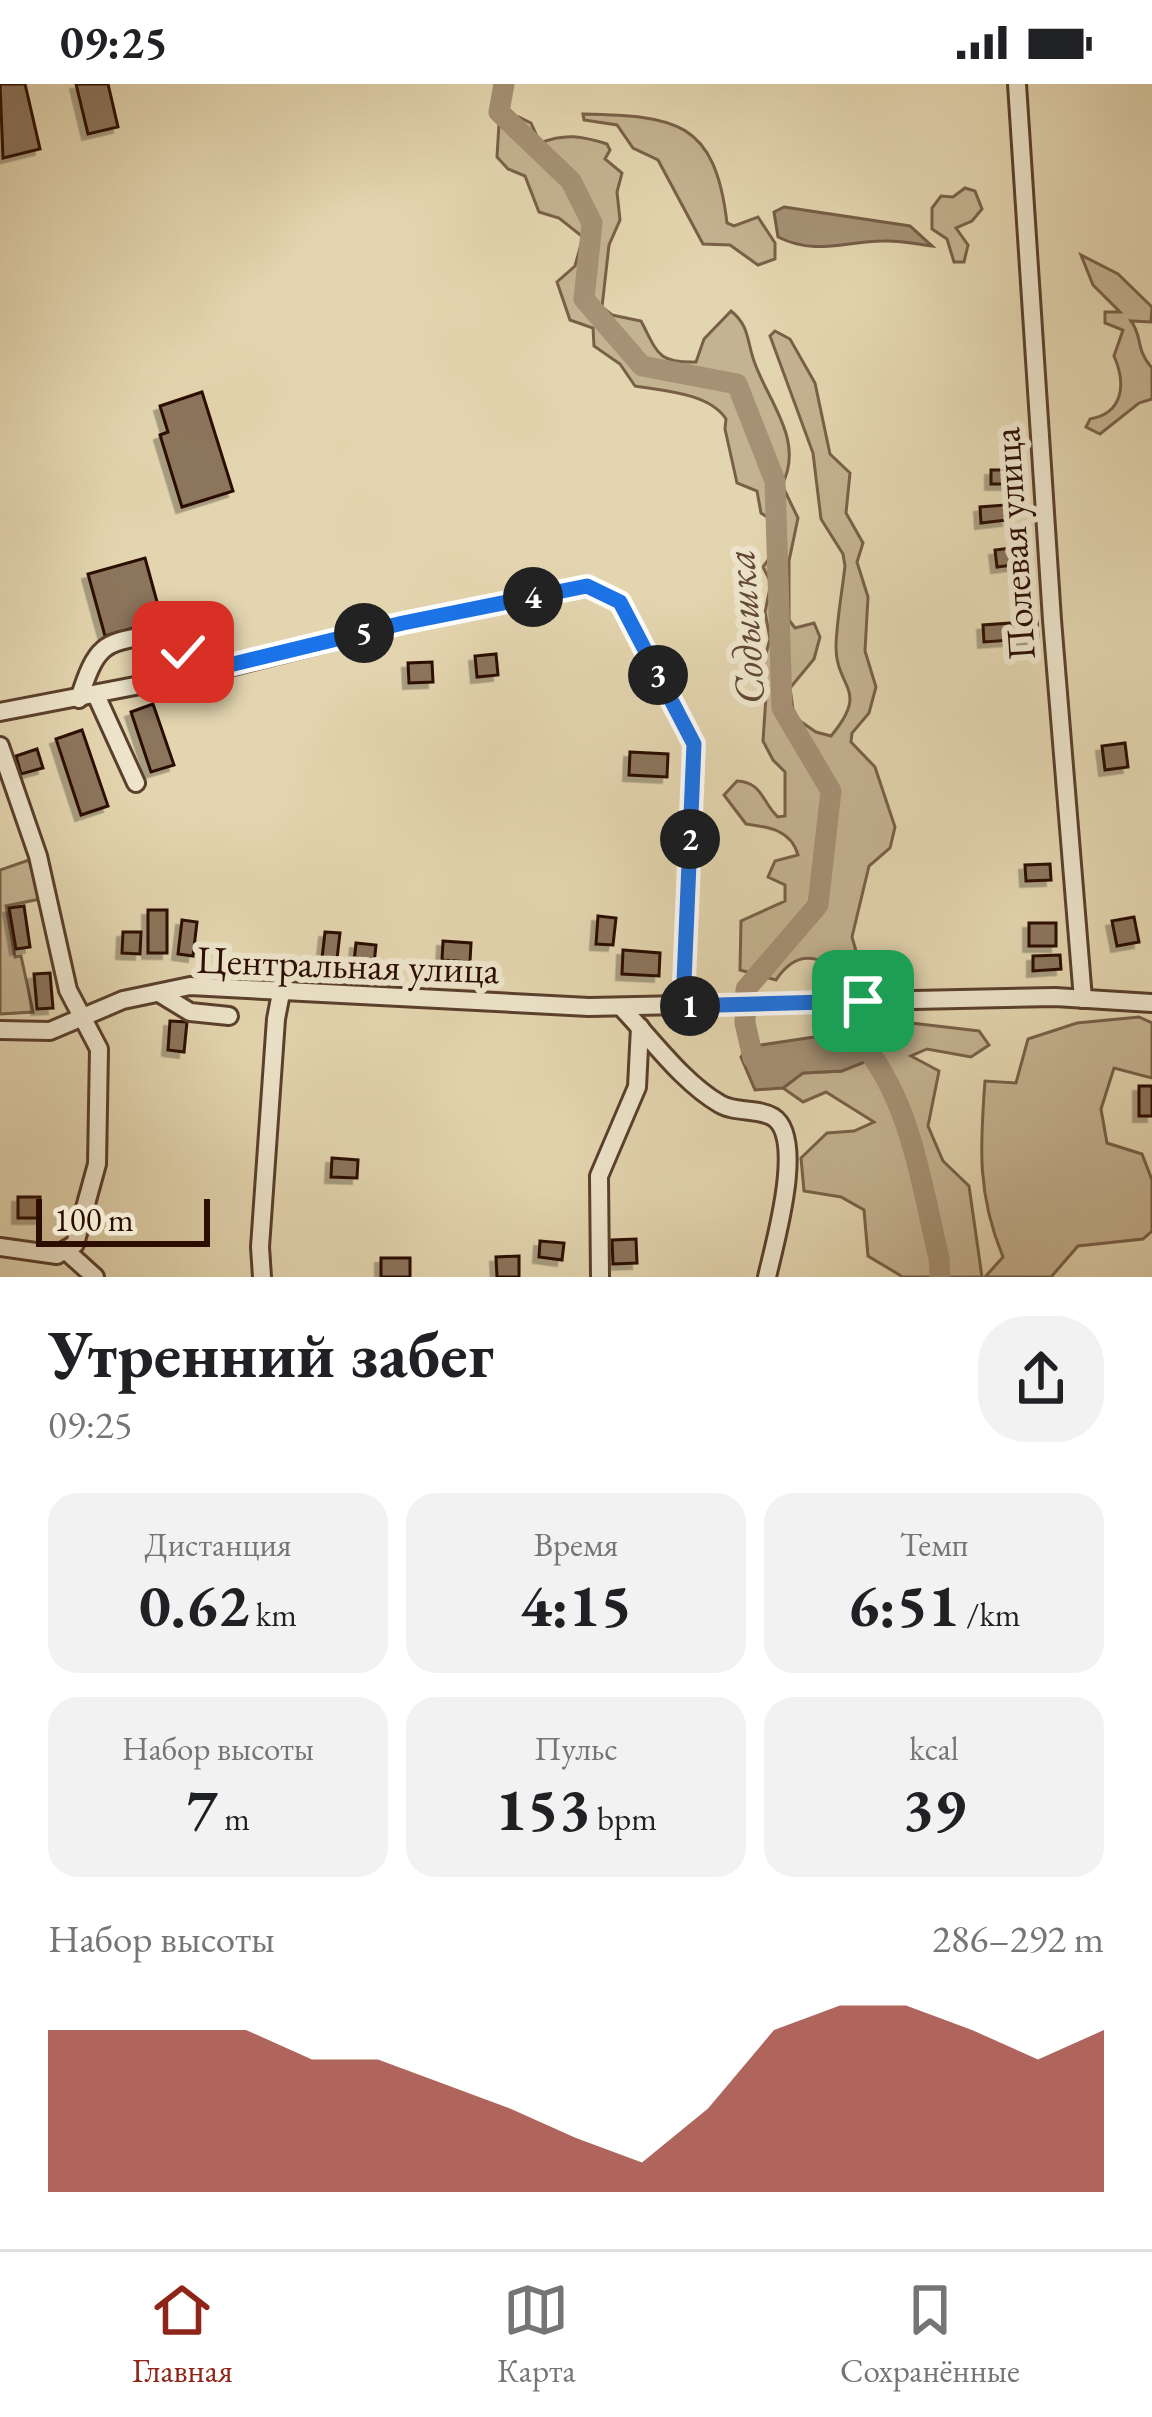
<!DOCTYPE html>
<html lang="ru">
<meta charset="utf-8">
<style>
:root{--surface:#fff;--page:#f2f2f2;--text:#202124;--muted:#757577;--line:#e0e0e0;--accent:#8f2418}
body{margin:0;font-family:"EB Garamond",serif;background:var(--page);color:var(--text);height:100vh;display:flex;flex-direction:column;font-size:45px;white-space:nowrap}
*{box-sizing:border-box;margin:0}
p{font-size:39px;color:var(--muted)}
.icon{flex:none;width:66px;height:66px;fill:none;stroke:currentColor;stroke-width:2;stroke-linecap:round;stroke-linejoin:round}
.map{position:relative;height:1193px;overflow:hidden}
.panel{display:flex;flex-direction:column;background:var(--surface);flex:1}
.panel>*{flex:none}
.scale{position:absolute;left:36px;bottom:30px;width:174px;box-sizing:border-box;padding-left:12px;border:6px solid #2c0d00;border-top:0;font-size:33px;line-height:42px;white-space:nowrap;color:#2c0d00;-webkit-text-stroke:9px #ede4cb;paint-order:stroke}
.pin{position:absolute;display:grid;place-items:center;width:102px;height:102px;color:#fff;margin:-51px;border-radius:24px;box-shadow:0 6px 18px #0006}
.km{position:absolute;width:60px;height:60px;margin:-30px;border-radius:50%;background:#222;color:#fff;font-size:33px;line-height:60px;text-align:center}
.round{display:grid;place-items:center;flex:none;width:126px;height:126px;border-radius:48px;background:var(--page)}
.head{display:flex;align-items:center;justify-content:space-between;height:204px;padding:0 48px}
h1{font-size:66px;font-weight:700;line-height:90px}
.stats{display:grid;grid-template-columns:repeat(3,1fr);gap:18px;height:204px;padding:12px 48px}
.stats div{display:grid;align-content:center;border-radius:30px;background:var(--page);text-align:center}
.stats b{font-size:60px;font-weight:700}
.stats small{font-size:33px;font-weight:400}
.stats p{font-size:33px}
.chart{height:336px;padding:24px 48px}
.chart p{display:flex;justify-content:space-between}
.chart svg{width:100%;height:216px;margin-top:12px;fill:var(--accent);opacity:.7}
.status{display:flex;justify-content:space-between;align-items:center;height:84px;padding:0 60px;background:var(--surface);direction:ltr}
.status svg{height:33px;fill:currentColor}
.tab-bar{display:flex;justify-content:space-around;align-items:center;height:168px;border-top:3px solid var(--line);background:var(--surface);font-size:33px;color:var(--muted)}
.tab-bar a{display:grid;justify-items:center;gap:6px}
.tab-bar .selected{color:var(--accent)}
.map>svg:first-child{display:block}
.green{fill:#c4b391;stroke:#786048;stroke-width:3}
.water{fill:#a59174;stroke:#755c46;stroke-width:3}
.lines{fill:none;stroke-linecap:round;stroke-linejoin:round}
.river{stroke:#a59174;stroke-width:21}
.building{fill:#8b755b;stroke:#2c0d00;stroke-width:3;filter:url(#shadow)}
.minor-casing{stroke:#5a3f2c;stroke-width:22}
.minor{stroke:#ede4cb;stroke-width:16}
.route-casing{stroke:#fff;stroke-width:24}
.route{stroke:#1a73e8;stroke-width:15}
.labels{text-anchor:middle;stroke-width:12;stroke-linejoin:round;paint-order:stroke}
.street-label{font-size:39px;fill:#2c0d00;stroke:#ede4cb}
.water-label{font-size:42px;font-style:italic;fill:#624834;stroke:#ede4cb}
</style>
<div class="status"><b>09:25</b><svg viewBox="0 0 49 12"><path d="M0 12V9h3v3zM5 12V6h3v6zM10 12V3h3v9zM15 12V0h3v12zM26 1h20v11H26zM47 4h2v5h-2z"/></svg></div>
<div class="map">
<svg width="1152" height="1193" viewBox="0 0 1152 1193">
<defs>
<filter id="shadow"><feDropShadow dx="-5.5" dy="5.5" stdDeviation="0" flood-color="#0004"/></filter>
</defs>
<rect width="100%" height="100%" fill="#e3d5af"/>
<filter id="stains"><feTurbulence type="fractalNoise" baseFrequency=".00167" numOctaves="4"/><feColorMatrix values="0 0 0 0 .2 0 0 0 0 .09 0 0 0 0 .02 0 0 0 .5 -.17"/></filter>
<radialGradient id="worn" r=".72"><stop offset=".6" stop-color="#630" stop-opacity="0"/><stop offset="1" stop-color="#630" stop-opacity=".3"/></radialGradient>
<g class="green">
<path d="M 583,30 C 675,32 715,36 727,139 L 734,142 L 758,133 L 775,159 L 775,175 L 758,181 L 730,161 L 703,160 L 658,76 L 633,64 L 617,41 L 584,36 Z"/>
<path d="M 519,33 L 531,39 L 540,59 C 565,49 582,52 607,60 L 610,66 L 605,75 L 622,89 L 617,108 L 620,136 L 609,161 L 602,223 L 612,231 L 641,237 C 658,269 657,279 696,278 L 704,255 L 731,227 C 749,241 747,257 754,277 C 768,318 805,356 782,401 L 798,434 L 789,477 L 789,536 L 795,544 L 814,539 L 820,553 L 814,575 L 790,604 L 794,633 L 816,648 L 831,652 C 871,604 835,605 836,561 C 837,535 842,508 845,482 L 843,470 L 821,435 L 813,369 L 770,252 L 775,247 L 790,255 L 815,299 L 830,370 L 850,389 L 846,429 L 863,459 L 857,478 L 868,513 L 865,567 L 876,603 L 869,629 L 852,649 L 851,658 L 875,683 L 895,743 L 890,764 L 869,782 L 852,853 L 856,867 L 875,881 L 879,893 L 869,900 C 833,888 806,851 776,896 L 740,886 L 741,837 L 785,817 L 785,801 L 768,793 L 775,777 L 798,771 C 791,746 769,743 746,740 L 724,711 L 737,697 C 763,698 762,719 778,733 L 785,732 L 785,688 L 773,676 L 763,657 L 766,612 L 757,602 L 770,555 L 765,528 L 771,499 L 763,483 L 784,454 L 772,436 L 761,429 L 757,407 L 737,399 L 725,345 L 726,335 C 709,309 664,307 635,302 L 620,280 L 594,262 L 593,244 L 570,236 L 557,198 L 575,182 L 583,153 L 559,134 L 539,128 L 525,92 L 508,85 L 497,73 L 499,40 Z"/>
<polygon points="965,104 975,107 982,125 972,137 956,144 968,161 964,178 954,178 947,155 932,145 932,124 941,112 953,113"/>
<path d="M 1081,171 L 1118,190 L 1152,223 L 1151,238 L 1131,237 C 1143,253 1135,265 1152,284 L 1152,315 L 1139,319 L 1100,350 L 1086,343 L 1090,335 C 1124,329 1126,299 1114,272 L 1123,246 L 1105,239 L 1105,228 L 1120,228 L 1093,201 Z"/>
<polygon points="29,776 40,815 6,822 15,873 21,872 33,928 0,930 0,786"/>
<path d="M 1139,933 L 1152,939 L 1152,994 L 1114,984 L 1101,1025 L 1107,1059 L 1142,1070 L 1152,1096 L 1152,1147 L 1143,1155 L 1078,1162 L 1051,1193 L 985,1193 L 1003,1173 C 977,1110 980,1063 985,997 L 1016,999 L 1028,955 L 1077,939 Z"/>
<polygon points="877,935 979,947 989,961 971,973 927,965 911,972 939,987 928,1042 943,1077 969,1102 982,1193 903,1193 868,1172 864,1126 841,1113 804,1107 801,1074 827,1049 854,1047 874,1038 826,1008 803,1018 783,1004 802,989 842,987 867,965 850,953 853,939"/>
</g>
<g class="water">
<path d="M 784,123 L 910,142 L 932,162 C 916,160 899,156 883,157 C 845,157 816,172 778,153 L 774,128 Z"/>
<polygon points="814,953 850,953 867,965 865,978 842,987 803,989 783,1004 755,1006 741,973 748,963"/>
</g>
<g class="lines">
<g class="river">
<polyline points="504,0 499,28 571,97 592,139 584,215 642,282 737,300 775,397 782,624 831,707 818,821 746,905 745,939 753,974 767,973"/>
<path d="M 840,967 L 867,965 C 912,1024 922,1103 939,1174 L 940,1193"/>
</g>
</g>
<g class="building">
<polygon points="0,0 25,0 40,65 3,74"/>
<polygon points="76,0 108,0 118,43 88,50"/>
<polygon points="202,308 233,407 182,423 160,351 168,348 160,322"/>
<polygon points="991,386 1024,386 1023,400 991,400"/>
<polygon points="1005,421 1007,436 981,439 980,423"/>
<polygon points="1027,462 1029,479 997,483 995,466"/>
<polygon points="145,474 162,536 105,552 88,490"/>
<polygon points="1037,537 1038,554 984,558 983,541"/>
<polygon points="496,570 498,591 477,593 475,572"/>
<polygon points="432,578 433,598 409,599 408,579"/>
<polygon points="153,620 174,681 151,688 131,628"/>
<polygon points="82,646 108,722 81,731 56,655"/>
<polygon points="1125,659 1128,683 1105,686 1102,662"/>
<polygon points="37,665 43,684 21,690 16,672"/>
<polygon points="630,668 668,670 667,693 629,691"/>
<polygon points="1050,780 1051,796 1026,797 1025,781"/>
<polygon points="24,822 30,863 16,865 9,824"/>
<rect x="148" y="826" width="19" height="43"/>
<polygon points="598,832 616,834 613,861 596,860"/>
<polygon points="1134,833 1139,858 1117,862 1112,837"/>
<polygon points="182,836 197,838 193,872 178,870"/>
<rect x="1029" y="839" width="27" height="23"/>
<polygon points="123,848 141,848 140,870 122,869"/>
<polygon points="325,848 340,849 337,875 322,874"/>
<polygon points="443,857 471,859 470,878 442,876"/>
<polygon points="356,859 376,861 374,880 354,878"/>
<polygon points="623,866 660,869 659,892 622,890"/>
<polygon points="1060,871 1061,885 1033,887 1033,872"/>
<polygon points="50,889 53,924 37,925 34,890"/>
<polygon points="170,937 187,938 184,968 168,966"/>
<rect x="1139" y="1002" width="13" height="30"/>
<polygon points="332,1074 358,1076 357,1094 331,1093"/>
<rect x="18" y="1113" width="22" height="21"/>
<polygon points="636,1155 637,1179 613,1180 612,1156"/>
<polygon points="540,1157 564,1159 562,1176 539,1173"/>
<polygon points="519,1172 519,1193 497,1193 496,1173"/>
<rect x="381" y="1174" width="29" height="19"/>
</g>
<g class="lines">
<g class="minor-casing">
<g id="minor">
<polyline points="1017,0 1052,536 1083,915"/>
<polyline points="96,611 136,699"/>
<path d="M 79,615 C 99,552 106,560 167,548 L 183,568 L 185,592"/>
<polyline points="0,628 213,587 403,539 587,502 620,518 694,660 683,922"/>
<polyline points="0,662 38,772 68,906 99,965 97,1080 75,1160 65,1166"/>
<polyline points="159,909 190,928 229,932"/>
<path d="M 621,923 C 651,954 682,998 720,1020 C 735,1029 758,1024 773,1033 C 806,1054 774,1161 767,1193"/>
<polyline points="0,946 50,947 123,916 190,902 589,923 1055,913 1152,919"/>
<polyline points="0,1163 57,1171 65,1166 95,1193"/>
<polyline points="262,1193 260,1163 276,935 281,909"/>
<polyline points="600,1193 599,1092 637,1003 640,943"/>
</g>
</g>
<use href="#minor" class="minor"/>
</g>
<g class="lines">
<g class="route-casing">
<polyline id="route" points="183,568 184,592 403,539 587,502 620,518 694,660 683,922 863,917"/>
</g>
<use href="#route" class="route"/>
</g>
<g class="labels">
<g class="street-label">
<text transform="translate(1013 460) rotate(-94)" y="14">Полевая улица</text>
<text transform="translate(348 880) rotate(2)" y="14">Центральная улица</text>
</g>
<g class="water-label">
<text transform="translate(744 543) rotate(-94)" y="15">Содышка</text>
</g>
</g>
<rect width="100%" height="100%" filter="url(#stains)"/>
<rect width="100%" height="100%" fill="url(#worn)"/>
</svg>
<div class="scale">100 m</div>
<div class="pin" style="left:863px;top:917px;background:#1e9e55"><svg class="icon" aria-label="arrive" viewBox="0 0 24 24"><path d="M6 21V4h12l-3 4 3 4H6"/></svg></div>
<div class="pin" style="left:183px;top:568px;background:#d93025"><svg class="icon" aria-label="check" viewBox="0 0 24 24"><path d="M5 12l5 5 9-10"/></svg></div>
<b class="km" style="left:690px;top:922px">1</b>
<b class="km" style="left:690px;top:755px">2</b>
<b class="km" style="left:658px;top:591px">3</b>
<b class="km" style="left:533px;top:513px">4</b>
<b class="km" style="left:364px;top:549px">5</b>
</div>
<section class="panel">
<div class="head"><div><h1>Утренний забег</h1><p>09:25</p></div><a class="round"><svg class="icon" aria-label="share" viewBox="0 0 24 24"><path d="M12 15V3M7 8l5-5 5 5M5 13v7h14v-7"/></svg></a></div>
<div class="stats">
<div><p>Дистанция</p><b>0.62<small> km</small></b></div>
<div><p>Время</p><b>4:15</b></div>
<div><p>Темп</p><b>6:51<small> /km</small></b></div>
</div>
<div class="stats">
<div><p>Набор высоты</p><b>7<small> m</small></b></div>
<div><p>Пульс</p><b>153<small> bpm</small></b></div>
<div><p>kcal</p><b>39</b></div>
</div>
<div class="chart"><p><span>Набор высоты</span>286–292 m</p>
<svg viewBox="0 0 160 44" preserveAspectRatio="none"><path d="M0 44V11L10 11L20 11L30 11L40 17L50 17L60 22L70 27L80 33L90 38L100 27L110 11L120 6L130 6L140 11L150 17L160 11V44z"/></svg>
</div>
</section>
<nav class="tab-bar">
<a class="selected"><svg class="icon" aria-label="home" viewBox="0 0 24 24"><path d="M3 11l9-7 9 7M6 9v11h12V9"/></svg>Главная</a>
<a><svg class="icon" aria-label="map" viewBox="0 0 24 24"><path d="M3 6l6-2 6 2 6-2v14l-6 2-6-2-6 2zM9 4v14M15 6v14"/></svg>Карта</a>
<a><svg class="icon" aria-label="saved" viewBox="0 0 24 24"><path d="M7 4h10v16l-5-4-5 4z"/></svg>Сохранённые</a>
</nav>
